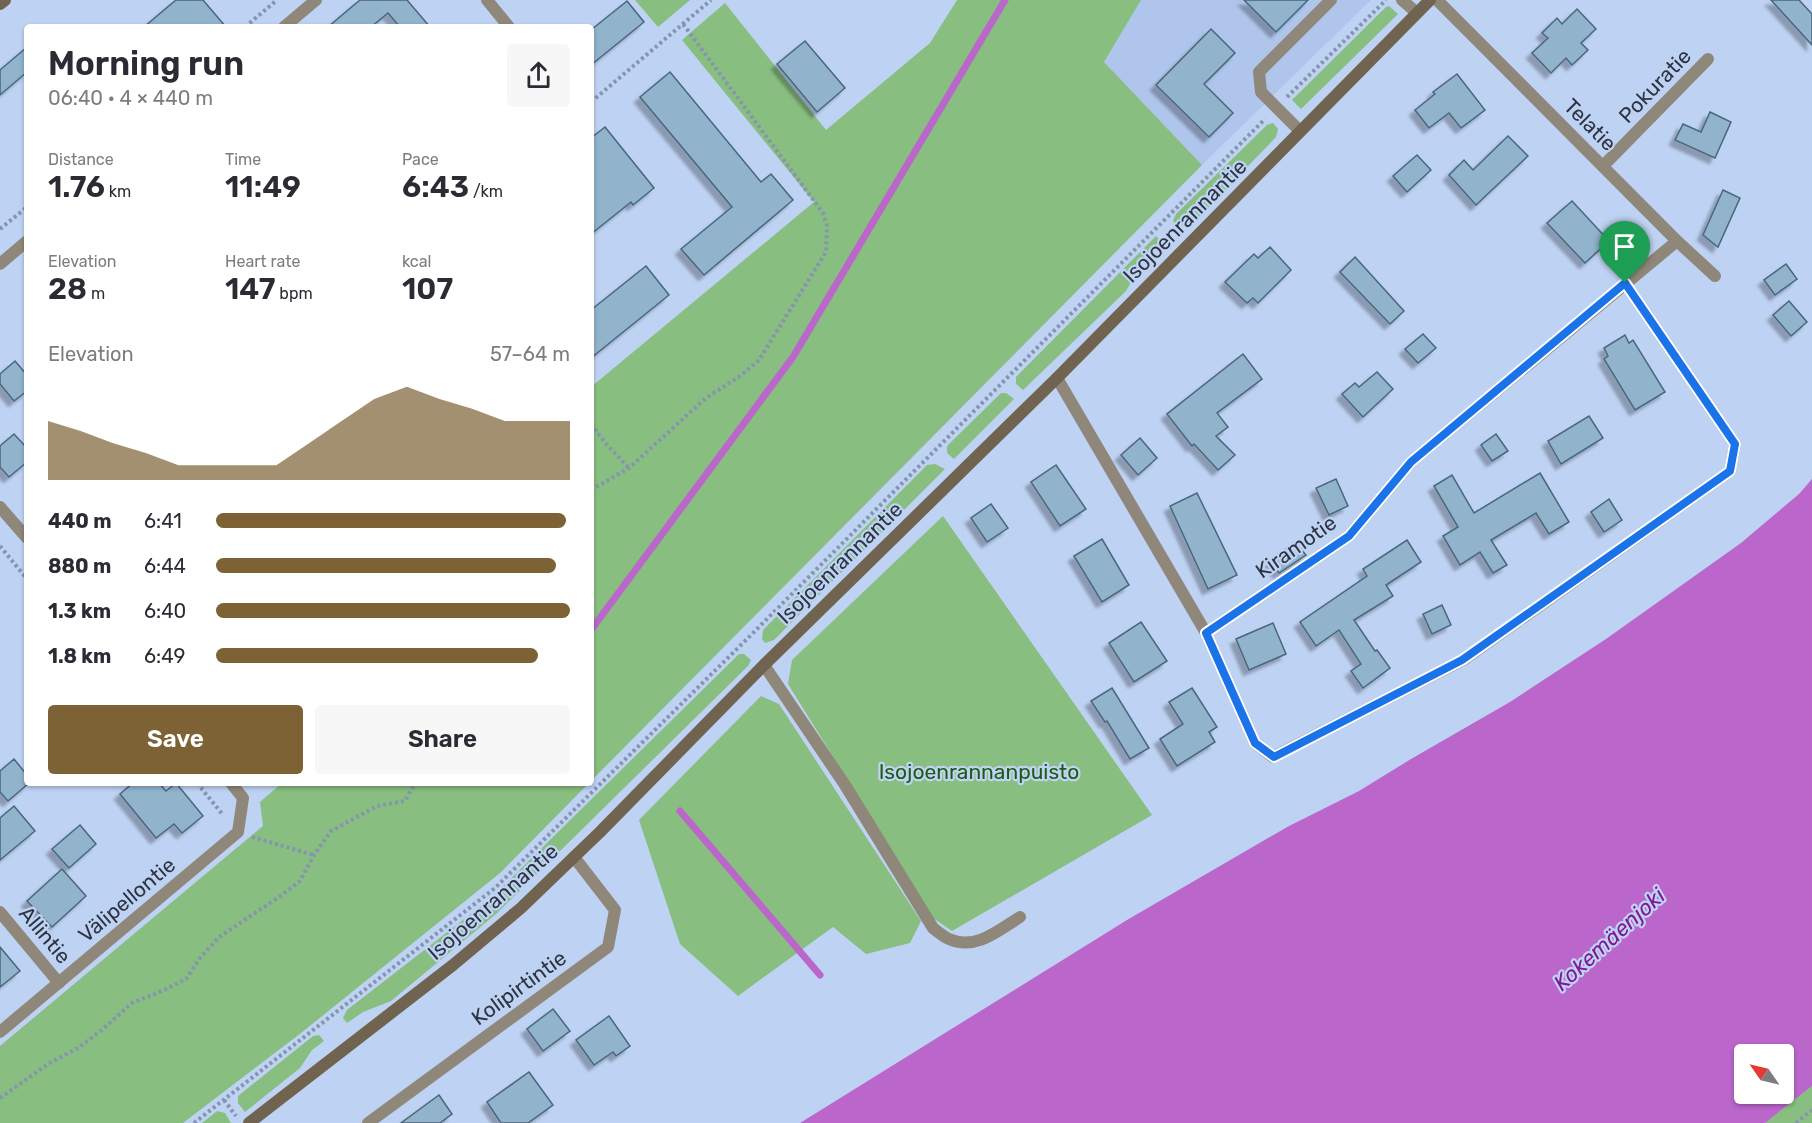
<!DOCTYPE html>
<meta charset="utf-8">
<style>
:root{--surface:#fff;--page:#f7f7f7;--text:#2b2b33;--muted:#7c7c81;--accent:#7c6234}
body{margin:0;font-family:Rubik,sans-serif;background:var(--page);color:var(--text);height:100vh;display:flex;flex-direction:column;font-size:22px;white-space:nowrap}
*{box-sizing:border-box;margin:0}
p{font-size:20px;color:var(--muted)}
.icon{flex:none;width:33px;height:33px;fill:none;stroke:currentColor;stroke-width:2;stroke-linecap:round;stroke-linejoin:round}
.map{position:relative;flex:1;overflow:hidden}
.panel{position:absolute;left:24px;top:24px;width:570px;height:762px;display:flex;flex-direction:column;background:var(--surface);border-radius:6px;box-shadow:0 2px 4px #0004}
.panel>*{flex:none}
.needle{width:39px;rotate:304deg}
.tools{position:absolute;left:1734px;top:1044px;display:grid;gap:12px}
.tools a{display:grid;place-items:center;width:60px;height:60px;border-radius:6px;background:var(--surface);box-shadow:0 2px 4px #0004;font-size:30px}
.pin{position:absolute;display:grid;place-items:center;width:51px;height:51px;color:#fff;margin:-62px -26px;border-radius:50% 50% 50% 0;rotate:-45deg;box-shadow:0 0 6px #0007}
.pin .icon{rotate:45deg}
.round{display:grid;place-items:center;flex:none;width:63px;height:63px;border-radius:6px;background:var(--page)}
.head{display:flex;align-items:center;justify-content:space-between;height:102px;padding:0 24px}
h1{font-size:33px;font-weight:600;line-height:45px}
.figures{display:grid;grid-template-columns:repeat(3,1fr);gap:9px;height:102px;padding:6px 24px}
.figures div{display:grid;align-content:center}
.figures b{font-size:30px;font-weight:600}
.figures small{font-size:16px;font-weight:400}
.figures p{font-size:16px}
.chart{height:168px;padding:12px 24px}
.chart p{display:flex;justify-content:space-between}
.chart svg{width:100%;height:108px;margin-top:6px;fill:var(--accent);opacity:.7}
.button{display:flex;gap:12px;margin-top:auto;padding:12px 24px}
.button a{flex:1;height:69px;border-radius:6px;background:var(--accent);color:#fff;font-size:24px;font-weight:600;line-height:69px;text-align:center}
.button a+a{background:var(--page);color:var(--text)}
ul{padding:0 24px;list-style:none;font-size:20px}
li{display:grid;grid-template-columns:96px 72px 1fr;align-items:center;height:45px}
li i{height:15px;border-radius:8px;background:var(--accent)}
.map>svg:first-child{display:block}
.built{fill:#afc5ec}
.green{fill:#88be7f}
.water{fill:#ba66cb;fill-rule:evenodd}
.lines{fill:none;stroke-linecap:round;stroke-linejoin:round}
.stream{stroke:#ba66cb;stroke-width:7}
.building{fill:#91b3cc;stroke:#48677e;stroke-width:1.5;filter:url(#shadow)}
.path{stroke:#8695ae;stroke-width:4;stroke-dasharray:3 3;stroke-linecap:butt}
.lane{stroke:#8f8779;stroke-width:12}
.street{stroke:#8f8779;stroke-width:12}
.secondary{stroke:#70634f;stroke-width:12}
.route-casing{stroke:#fff;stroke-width:12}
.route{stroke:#1a73e8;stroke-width:8}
.labels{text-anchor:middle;stroke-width:4.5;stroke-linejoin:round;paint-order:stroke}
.street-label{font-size:21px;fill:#2d3441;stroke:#bed2f3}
.park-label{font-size:21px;fill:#1e5a13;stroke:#bed2f3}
.water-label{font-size:22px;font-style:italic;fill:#821695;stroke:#bed2f3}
</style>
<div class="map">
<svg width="1812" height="1123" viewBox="0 0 1812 1123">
<defs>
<filter id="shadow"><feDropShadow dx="-5.5" dy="5.5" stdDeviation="1.5" flood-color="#0004"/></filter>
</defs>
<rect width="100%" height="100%" fill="#bed2f3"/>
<polygon class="built" points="1141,0 1371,0 1202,165 1104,62"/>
<g class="green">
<polygon points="635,0 690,0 658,27"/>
<polygon points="957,0 1141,0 1104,62 1202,165 591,781 591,387 814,202 682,40 725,3 826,130 930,43"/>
<polygon points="1389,6 1398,14 1301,109 1292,100 1386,7"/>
<polygon points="1273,123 1278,129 1276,137 1198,218 1178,227 1173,221 1176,214 1267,125"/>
<polygon points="1156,236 1161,242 1141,265 1126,291 1023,390 1016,384 1016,377"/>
<polygon points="1001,393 1006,393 1014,399 954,459 947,453 947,446"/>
<polygon points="935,464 945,469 774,640 765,643 762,639 763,630 927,465"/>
<polygon points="943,516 1152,815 952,931 933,918 788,684 792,660"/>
<polygon points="739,654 744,654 751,660 748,666 496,914 391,1001 363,1012 347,1023 343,1018 347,1010 490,899"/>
<polygon points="761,696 779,704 921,921 910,943 866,954 833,927 738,996 680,944 639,820"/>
<polygon points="282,783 589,783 500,873 301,1033 183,1123 0,1123 0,1046 263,826 260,802"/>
<polygon points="319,1035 324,1041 312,1050 300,1068 245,1112 238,1103 238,1096 313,1036"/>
<polygon points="1812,1086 1812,1123 1765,1123"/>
<polygon points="217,1111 225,1113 231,1123 202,1123"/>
</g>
<path class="water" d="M 1812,479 L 1812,1086 L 1765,1123 L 800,1123 L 1127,920 L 1289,826 L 1359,791 L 1411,759 L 1510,702 L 1606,639 L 1741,543 L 1799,494 ZM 1744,1054 L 1784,1054 L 1784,1094 L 1744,1094 Z"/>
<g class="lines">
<g class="stream">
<polyline points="591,630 793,357 1005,0"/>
<polyline points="680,811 820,975"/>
</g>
</g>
<g class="building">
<polygon points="176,0 203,0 226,27 144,27"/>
<polygon points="360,0 407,0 430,27 400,27 388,13 371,27 328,27"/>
<polygon points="1244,0 1308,0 1276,32"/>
<polygon points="1771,0 1799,0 1812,14 1812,45"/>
<polygon points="627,1 644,22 591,65 591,30"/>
<polygon points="1577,9 1596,29 1581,43 1588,50 1572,65 1566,58 1551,73 1532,53 1548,38 1542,33 1557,18 1562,24"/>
<polygon points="1211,29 1235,53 1204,84 1233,113 1209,137 1156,85"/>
<polygon points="805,41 845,88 817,112 777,64"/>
<polygon points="27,47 27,72 0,95 0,70"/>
<polygon points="670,72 761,182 771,174 793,200 704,275 681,249 732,207 640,97"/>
<polygon points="1457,74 1485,110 1461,128 1449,113 1429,128 1415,110 1435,94 1433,92"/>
<polygon points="1710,112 1731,122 1715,158 1675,140 1683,124 1701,132"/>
<polygon points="605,127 654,188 633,205 631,202 591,234 591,138"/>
<polygon points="1508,136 1528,156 1476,205 1449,175 1464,160 1473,170"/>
<polygon points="1417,155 1431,170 1407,192 1393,176"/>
<polygon points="1723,190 1740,198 1718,247 1703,235"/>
<polygon points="1572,201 1609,241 1585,263 1547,223"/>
<polygon points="1270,247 1291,270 1258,303 1253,298 1247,303 1225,282 1254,254 1258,258"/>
<polygon points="1355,257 1404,311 1390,324 1340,272"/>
<polygon points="1786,264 1797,279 1775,295 1764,280"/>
<polygon points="646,266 669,295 591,358 591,310"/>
<polygon points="1789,301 1807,322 1791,336 1773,315"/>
<polygon points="1423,334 1436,348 1418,363 1405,349"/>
<polygon points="1625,335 1629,343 1633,340 1665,392 1635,410 1604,359 1608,356 1604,348"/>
<polygon points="1243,354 1262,379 1217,413 1228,427 1216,436 1235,455 1218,470 1194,444 1192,446 1167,414"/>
<polygon points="15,361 27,375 27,391 14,401 0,384 0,374"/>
<polygon points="1377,372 1393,389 1363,417 1342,394 1355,383 1359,387"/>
<polygon points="1589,416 1603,438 1561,464 1548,441"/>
<polygon points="14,434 27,448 27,462 9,477 0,467 0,446"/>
<polygon points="1496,434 1508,451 1492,461 1481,445"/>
<polygon points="1140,438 1157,458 1138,475 1121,455"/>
<polygon points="1056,465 1086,509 1060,526 1031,482"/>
<polygon points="1540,473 1569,522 1549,534 1536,513 1491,540 1507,565 1493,573 1480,552 1460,565 1443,536 1458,527 1434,486 1452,475 1474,513"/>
<polygon points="1336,479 1348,506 1329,515 1316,488"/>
<polygon points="1197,493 1237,575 1208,589 1170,506"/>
<polygon points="1609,499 1622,520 1604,532 1591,512"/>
<polygon points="991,504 1008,528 987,542 971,518"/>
<polygon points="1102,539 1129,585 1102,602 1074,556"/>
<polygon points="1407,540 1421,562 1386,585 1393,596 1354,620 1375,651 1377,650 1390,668 1363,688 1351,671 1361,664 1339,630 1316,646 1300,622 1367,576 1363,569"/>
<polygon points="1295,542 1306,555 1279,573 1270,562"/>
<polygon points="1442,605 1451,625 1432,634 1423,614"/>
<polygon points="1141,622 1167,661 1134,682 1109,643"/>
<polygon points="1273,623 1286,654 1249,670 1236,639"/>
<polygon points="1112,688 1149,748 1130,759 1107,721 1105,722 1091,701"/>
<polygon points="1192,688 1217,727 1209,732 1215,742 1177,766 1160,739 1183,724 1169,702"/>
<polygon points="14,759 27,775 27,783 29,783 8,801 0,792 0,771"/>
<polygon points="133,783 159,783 166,791 176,783 203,816 182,833 174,824 156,838 120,794"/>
<polygon points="14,806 35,831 0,860 0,818"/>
<polygon points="80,825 96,844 69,868 52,849"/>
<polygon points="62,869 86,896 52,927 27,901"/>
<polygon points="0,947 20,971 0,987"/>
<polygon points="553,1009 570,1031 543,1051 527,1029"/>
<polygon points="609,1016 630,1046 616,1056 613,1052 594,1065 576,1040"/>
<polygon points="529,1072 553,1105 528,1123 501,1123 487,1102"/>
<polygon points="439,1095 452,1114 440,1123 401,1123"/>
</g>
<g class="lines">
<g class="path">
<polyline points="245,27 277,0"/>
<polyline points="1287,97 1386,0"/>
<polyline points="591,102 711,0"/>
<polyline points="0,229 27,207"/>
<polyline points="591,424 607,445 629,468"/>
<polyline points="591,490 629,468 706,398 740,376 759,360 826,252 827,226 823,213 683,24"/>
<polyline points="0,546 27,579"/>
<polyline points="197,783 223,815"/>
<polyline points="252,837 314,855"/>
<polyline points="0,1098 48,1064 78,1048 103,1029 132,1003 162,991 186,979 200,958 219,937 279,897 300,881 314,855 331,831 377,806 405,801 415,783"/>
<polyline points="224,1100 236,1116"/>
<polyline points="194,1123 495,888 748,638 1265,119"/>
<polyline points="1796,1123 1812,1110"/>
</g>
<g class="lane">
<polyline points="1402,0 1417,13"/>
<polyline points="1300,131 1261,92 1259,72 1331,0"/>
<path d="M 764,665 L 845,785 L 933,928 C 938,932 944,937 949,939 C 976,951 999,930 1020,917"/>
</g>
<g class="street">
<polyline points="487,0 509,27"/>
<polyline points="1437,0 1677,241 1715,276"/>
<polyline points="284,27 316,0"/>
<polyline points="1603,166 1708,59"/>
<polyline points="0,264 27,241"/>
<polyline points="1057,378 1206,633 1255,743 1273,757 1463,660 1730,471 1735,444 1625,283"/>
<polyline points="0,507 27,538"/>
<polyline points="1206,633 1349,536 1411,462 1677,241"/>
<polyline points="0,912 59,983"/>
<polyline points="0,1032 238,832 243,798 231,783"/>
<polyline points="368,1123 608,947 615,910 574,857"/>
</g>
<g class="secondary">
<polyline points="0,4 5,0"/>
<polyline points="249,1123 453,965 521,908 600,832 764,665 1057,378 1430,0"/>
</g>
</g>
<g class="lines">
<g class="route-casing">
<polygon id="route" points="1625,283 1735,444 1730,471 1462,660 1274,757 1255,743 1206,633 1349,536 1411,462"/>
</g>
<use href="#route" class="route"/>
</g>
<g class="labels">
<g class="street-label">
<text transform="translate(1655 86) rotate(-46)" y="7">Pokuratie</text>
<text transform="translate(1590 125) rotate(45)" y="7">Telatie</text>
<text transform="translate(1185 221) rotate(-45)" y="7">Isojoenrannantie</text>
<text transform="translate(1296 547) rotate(-35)" y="7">Kiramotie</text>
<text transform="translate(840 563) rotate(-44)" y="7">Isojoenrannantie</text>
<text transform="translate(127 900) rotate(-40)" y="7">Välipellontie</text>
<text transform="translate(493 902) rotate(-41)" y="7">Isojoenrannantie</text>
<text transform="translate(45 935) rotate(50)" y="7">Allintie</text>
<text transform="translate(519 988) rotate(-36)" y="7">Kolipirtintie</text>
</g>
<g class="park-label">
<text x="979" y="779">Isojoenrannanpuisto</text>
</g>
<g class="water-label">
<text transform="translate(1609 939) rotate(-42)" y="8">Kokemäenjoki</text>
</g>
</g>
</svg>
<div class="tools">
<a><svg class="needle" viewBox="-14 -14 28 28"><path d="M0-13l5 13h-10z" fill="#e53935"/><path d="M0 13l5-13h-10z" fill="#7c7c81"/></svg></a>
</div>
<div class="pin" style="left:1625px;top:283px;background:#1e9e55"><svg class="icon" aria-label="arrive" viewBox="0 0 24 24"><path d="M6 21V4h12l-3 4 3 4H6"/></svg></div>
<section class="panel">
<div class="head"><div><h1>Morning run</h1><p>06:40 · 4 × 440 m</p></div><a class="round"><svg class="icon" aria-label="share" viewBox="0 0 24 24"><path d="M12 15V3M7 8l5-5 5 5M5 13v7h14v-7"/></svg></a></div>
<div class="figures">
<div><p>Distance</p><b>1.76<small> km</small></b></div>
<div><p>Time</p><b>11:49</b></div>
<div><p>Pace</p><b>6:43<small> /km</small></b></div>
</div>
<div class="figures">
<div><p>Elevation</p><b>28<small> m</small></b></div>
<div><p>Heart rate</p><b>147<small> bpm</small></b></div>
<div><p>kcal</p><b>107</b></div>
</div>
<div class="chart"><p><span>Elevation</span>57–64 m</p>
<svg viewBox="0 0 160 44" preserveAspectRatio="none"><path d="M0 44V20L10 24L20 29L30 33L40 38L50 38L60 38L70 38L80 29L90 20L100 11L110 6L120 11L130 15L140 20L150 20L160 20V44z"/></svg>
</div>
<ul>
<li><b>440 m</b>6:41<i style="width:99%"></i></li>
<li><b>880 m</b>6:44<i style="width:96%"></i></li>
<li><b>1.3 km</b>6:40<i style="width:100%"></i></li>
<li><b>1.8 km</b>6:49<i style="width:91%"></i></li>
</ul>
<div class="button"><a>Save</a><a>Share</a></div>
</section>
</div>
